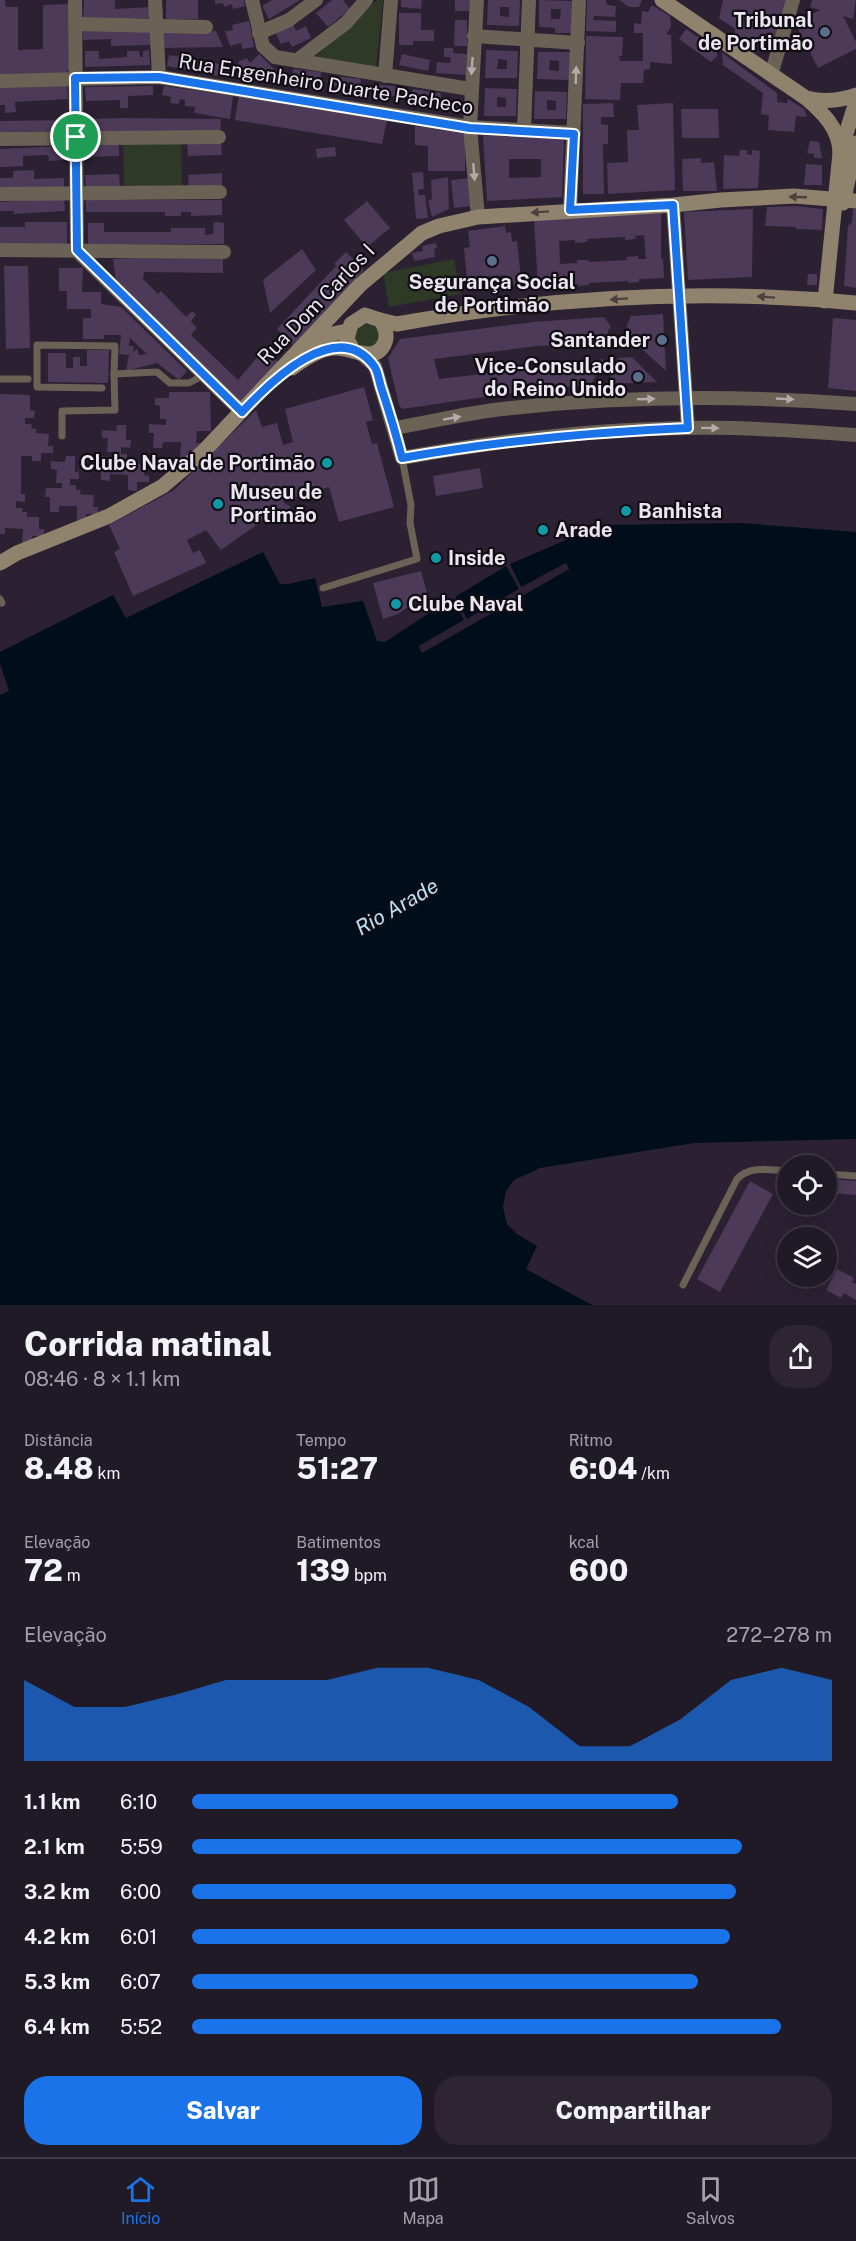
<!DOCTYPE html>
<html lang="pt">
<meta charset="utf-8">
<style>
:root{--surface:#201926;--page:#2d2632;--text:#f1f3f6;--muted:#a2a0a7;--line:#3d3843;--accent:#1a73e8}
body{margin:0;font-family:"Public Sans",sans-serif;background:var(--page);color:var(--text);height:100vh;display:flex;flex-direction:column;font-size:22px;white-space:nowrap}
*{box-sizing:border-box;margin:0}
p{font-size:20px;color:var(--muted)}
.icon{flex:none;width:33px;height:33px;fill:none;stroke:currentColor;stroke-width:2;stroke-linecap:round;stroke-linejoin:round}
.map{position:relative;height:1305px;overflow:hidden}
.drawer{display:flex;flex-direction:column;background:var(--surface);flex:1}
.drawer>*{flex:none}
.controls{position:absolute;left:777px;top:1155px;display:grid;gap:12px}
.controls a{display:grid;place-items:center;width:60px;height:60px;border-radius:50%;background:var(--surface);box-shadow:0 3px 15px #0003,0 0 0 2px var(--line);font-size:30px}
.pin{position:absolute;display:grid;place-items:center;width:51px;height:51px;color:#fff;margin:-26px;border:3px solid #fff;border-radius:50%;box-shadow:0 2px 6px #0007}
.round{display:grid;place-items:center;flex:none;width:63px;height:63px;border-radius:24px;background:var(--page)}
.head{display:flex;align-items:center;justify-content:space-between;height:102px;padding:0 24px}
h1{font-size:33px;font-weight:800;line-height:45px}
.figures{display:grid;grid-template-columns:repeat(3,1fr);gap:9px;height:102px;padding:6px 24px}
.figures div{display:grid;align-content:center}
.figures b{font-size:30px;font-weight:800}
.figures small{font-size:16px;font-weight:400}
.figures p{font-size:16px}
.chart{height:168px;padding:12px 24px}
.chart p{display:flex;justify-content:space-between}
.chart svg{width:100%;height:108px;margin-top:6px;fill:var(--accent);opacity:.7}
.button{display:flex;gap:12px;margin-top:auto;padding:12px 24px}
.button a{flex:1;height:69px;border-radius:24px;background:var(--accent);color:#fff;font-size:24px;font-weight:800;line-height:69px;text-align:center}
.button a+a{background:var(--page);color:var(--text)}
ul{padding:0 24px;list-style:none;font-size:20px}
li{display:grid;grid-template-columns:96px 72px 1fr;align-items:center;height:45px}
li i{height:15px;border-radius:8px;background:var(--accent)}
.tab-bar{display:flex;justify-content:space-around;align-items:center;height:84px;border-top:2px solid var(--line);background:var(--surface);font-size:16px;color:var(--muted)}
.tab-bar a{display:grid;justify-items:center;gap:3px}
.tab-bar .on{color:var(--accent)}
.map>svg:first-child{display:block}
.green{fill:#2e3a25}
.water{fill:#000e1c}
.pier{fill:#2b2132}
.building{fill:#4c3a58;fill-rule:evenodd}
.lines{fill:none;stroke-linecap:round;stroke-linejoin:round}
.lane{stroke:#6a6254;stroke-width:7}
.street{stroke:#6a6254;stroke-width:14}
.secondary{stroke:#90836d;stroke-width:15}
.oneway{fill:#b2abaa}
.oneway2{fill:#4a423c}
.route-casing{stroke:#fff;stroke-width:12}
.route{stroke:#1a73e8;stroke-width:8}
.service-dot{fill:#5c6f8a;stroke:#110d14;stroke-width:2}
.culture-dot{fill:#0f9aa8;stroke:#110d14;stroke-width:2}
.labels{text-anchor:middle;stroke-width:4.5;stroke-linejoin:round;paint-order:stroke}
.poi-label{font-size:20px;font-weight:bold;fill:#ece6f1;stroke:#110d14;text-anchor:start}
.street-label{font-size:20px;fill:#ece6f1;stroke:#110d14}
.water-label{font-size:21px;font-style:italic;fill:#bbe0f7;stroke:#110d14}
</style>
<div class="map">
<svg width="856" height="1305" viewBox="0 0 856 1305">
<rect width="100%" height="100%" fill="#2b2132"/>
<g class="green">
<polygon points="377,0 383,0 376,67 313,59"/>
<polygon points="181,141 182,187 124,189 123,143"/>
<polygon points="454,259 461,294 389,307 383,273"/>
<circle cx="367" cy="336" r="12"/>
</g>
<g class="water">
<polygon points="741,523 856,532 856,1139 694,1143 540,1168 514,1180 506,1191 503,1207 507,1224 517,1234 537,1246 526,1269 592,1305 0,1305 0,695 9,691 0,663 0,652 113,595 126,618 263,552 280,584 289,584 315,578 322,607 363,601 377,641 385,642 452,598 464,620 419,646 423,652 569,569 566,563 521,587 510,564 601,525"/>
<polygon points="506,566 519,589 467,619 455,597"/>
</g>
<polygon class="pier" points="508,562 522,588 566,563 569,569 422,653 419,646 464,620 451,595 454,594 467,619 519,589 505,563"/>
<g class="building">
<polygon points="0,0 5,0 6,7 18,7 18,50 43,49 43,5 68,4 69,69 65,73 0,74"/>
<polygon points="84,0 115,0 115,9 149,7 149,18 83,20"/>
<rect x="166" y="0" width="32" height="19"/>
<polygon points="215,0 244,0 245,6 233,9 232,4 224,7 223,3 215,4"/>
<polygon points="272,0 300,0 269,19 262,6"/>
<polygon points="332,0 343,0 350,9 328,27 316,13"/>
<polygon points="401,0 422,0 421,9 401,7"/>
<rect x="455" y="0" width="15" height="11"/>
<path d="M 488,0 L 520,0 L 519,26 L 487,25 ZM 500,7 L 509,7 L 509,17 L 500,16 Z"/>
<path d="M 539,0 L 572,1 L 571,33 L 555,33 L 555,28 L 539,27 ZM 551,9 L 561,9 L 560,19 L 551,19 Z"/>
<polygon points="587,0 606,0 607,5 616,6 615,17 594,16 593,20 616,21 616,32 586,31"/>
<polygon points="619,0 642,0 639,7 629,7"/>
<polygon points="723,0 787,0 773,44 748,42 735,34 735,29 719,18"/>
<polygon points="812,0 856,0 853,19 843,16 856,42 856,49 818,68 795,23 820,10 810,7"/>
<polygon points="652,5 670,16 671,27 666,34 671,35 672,64 650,62 650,69 644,70 643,83 621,83 620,100 585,99 586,36 623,37 622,56 619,56 620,61 643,61 643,33 634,33 634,23 641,24 642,11 648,12"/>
<polygon points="399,13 421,13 421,30 434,30 434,41 413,41 413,45 399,45"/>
<polygon points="455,20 467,20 467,46 454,46"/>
<polygon points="249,21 254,47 242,49 241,43 230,46 225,31 233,30 232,25"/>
<polygon points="293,24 296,31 306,26 311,38 292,47 289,41 281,44 275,32"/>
<polygon points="686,29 717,50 717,56 711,62 679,39"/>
<polygon points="151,30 151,45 111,46 111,39 83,40 83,31"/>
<polygon points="216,31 223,47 164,48 164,32"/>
<polygon points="444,48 453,48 453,53 467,54 466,75 436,73 437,62 450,63 451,57 444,57"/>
<polygon points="149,50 150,65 85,67 85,51 99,51 99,59 127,57 127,51 139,51 140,57 143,57 143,51"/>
<path d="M 486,50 L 518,51 L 517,78 L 485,78 ZM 498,59 L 507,60 L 507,69 L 497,69 Z"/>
<path d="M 538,52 L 570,52 L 569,80 L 537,79 ZM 550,60 L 559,61 L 559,71 L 549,70 Z"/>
<polygon points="722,53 777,93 777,102 787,103 788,99 804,109 807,117 796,116 794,132 768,130 769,115 761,114 763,93 723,65"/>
<polygon points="259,54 278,73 269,82 264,76 261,81 245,67 241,69 238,62 247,58 250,63"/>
<polygon points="402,54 430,60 428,71 399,65"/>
<polygon points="169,55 236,67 235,79 167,66"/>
<polygon points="293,69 321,72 320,82 292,79"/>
<polygon points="333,76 361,79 360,89 332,86"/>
<polygon points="67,84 68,99 15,102 16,112 5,113 5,105 0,105 0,87"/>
<polygon points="374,84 402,87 401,97 373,94"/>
<polygon points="153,86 153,95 128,96 128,108 120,108 120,100 86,101 85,87"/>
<polygon points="164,86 233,96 230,119 194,113 195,107 185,106 185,100 180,99 179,104 170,103 171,97 162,95"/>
<path d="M 485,88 L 517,89 L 516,116 L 484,116 ZM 497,97 L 506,98 L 506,107 L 497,107 Z"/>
<polygon points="413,89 441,93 440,103 411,99"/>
<path d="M 535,91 L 567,92 L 566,119 L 534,119 ZM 547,100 L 556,101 L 556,110 L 547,110 Z"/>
<polygon points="239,93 387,120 382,144 235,120"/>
<polygon points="613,103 614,117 601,117 601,124 608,125 608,144 603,144 604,194 583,194 583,104"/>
<polygon points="673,103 675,190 608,194 607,163 628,162 627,130 639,130 637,105"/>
<polygon points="681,109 718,109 719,138 682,138"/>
<polygon points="121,118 221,119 220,133 88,133 87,119"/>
<polygon points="65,120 65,131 0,132 0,121"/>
<polygon points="415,126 465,130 465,171 428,171 428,146 415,145"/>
<path d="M 483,135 L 564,139 L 562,197 L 487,201 ZM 509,159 L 541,159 L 541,177 L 509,178 Z"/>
<polygon points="221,141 222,155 188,156 187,142"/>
<polygon points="810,141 819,142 822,158 814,158 814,154 807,153"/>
<polygon points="119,142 119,156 86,157 85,144"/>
<polygon points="65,146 66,160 49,161 48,155 23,156 23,166 0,167 0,149"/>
<polygon points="335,147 336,156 317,158 316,149"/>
<polygon points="740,150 747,150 747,154 752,155 752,150 760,151 758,188 723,189 724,155 739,156"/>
<polygon points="701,158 701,163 714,162 717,191 683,191 682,159"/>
<polygon points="806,164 822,165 822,185 804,185"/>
<polygon points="34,170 34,179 64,178 64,187 0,189 0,178 13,178 13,171"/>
<polygon points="423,172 424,189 418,190 419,195 425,195 428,218 416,219 412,173"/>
<polygon points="222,173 222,187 189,188 188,175"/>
<polygon points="119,174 120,188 86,189 85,175"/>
<polygon points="448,177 449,209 432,217 428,201 432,199 431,180"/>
<polygon points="471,178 473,206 454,208 451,180"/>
<polygon points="64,198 65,211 14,214 14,211 0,211 0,202"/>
<polygon points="86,200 222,200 222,215 191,216 191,212 181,212 181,216 165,216 165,212 86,212"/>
<polygon points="367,201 390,228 367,247 344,220"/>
<polygon points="796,206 823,209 822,230 796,229 796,227 765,226 767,207"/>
<polygon points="753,209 752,277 688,280 684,212"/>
<polygon points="853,209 856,209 856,288 844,286 848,226 852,222"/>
<path d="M 635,213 L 635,215 L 661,213 L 661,258 L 663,259 L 664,278 L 639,279 L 639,282 L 628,283 L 628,281 L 589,283 L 589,285 L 578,286 L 578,284 L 549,285 L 549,288 L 538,288 L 534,219 L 586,218 ZM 644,235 L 646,259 L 638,259 L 638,256 L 626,257 L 627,260 L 589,262 L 589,260 L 577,260 L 577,263 L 560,264 L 559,241 L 575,240 L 575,243 L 587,242 L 587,239 L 625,237 L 625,240 L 636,239 L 635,236 Z"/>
<polygon points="25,222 67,222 67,245 0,245 0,227 25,227"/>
<polygon points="214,222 224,223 224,244 88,244 88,223 104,223 104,232 171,232 171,228 205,228 205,235 213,234"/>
<polygon points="505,226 506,233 511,232 512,242 517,241 521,278 516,278 517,285 507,286 506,275 483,277 483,287 468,288 464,248 470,247 468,231"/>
<polygon points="436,243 437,248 434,249 435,257 414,261 412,253 423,251 422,246"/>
<polygon points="302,249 316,270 270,313 263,280"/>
<polygon points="346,252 364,270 328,308 331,311 296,348 277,329 336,266 334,264"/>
<polygon points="140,258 223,259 223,273 144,272 143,279 158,294 161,291 186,317 192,311 196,315 191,321 197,328 191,335 238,380 264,349 280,363 240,403 116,281 113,259"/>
<polygon points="4,266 28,266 30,348 6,349"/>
<path d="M 59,268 L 83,268 L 82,292 L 101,292 L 101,304 L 121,307 L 187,371 L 179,380 L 157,363 L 126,371 L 129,355 L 119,354 L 121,335 L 104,335 L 104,339 L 83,339 L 83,318 L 91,318 L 91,309 L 67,309 L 67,291 L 59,291 ZM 130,338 L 147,354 L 139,355 L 137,349 L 133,352 L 134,346 L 129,346 Z"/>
<polygon points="808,274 817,274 817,285 807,285"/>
<polygon points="663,314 666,371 632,340 630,329 626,327 631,316"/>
<polygon points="604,317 611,327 608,330 608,343 537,346 434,359 439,379 604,359 591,385 540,389 402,409 399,405 388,358 400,339 533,322"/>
<polygon points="833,318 856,320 856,391 828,388"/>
<polygon points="87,350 109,350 108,383 48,382 48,353 66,353 66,368 73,368 73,357 80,357 80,366 87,366"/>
<polygon points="632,357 657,382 608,384 618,358"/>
<polygon points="364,387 373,420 366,422 372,444 377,443 394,507 339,522 329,487 282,501 291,507 280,516 276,511 221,550 206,530 187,540 193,553 200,550 206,563 133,596 114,552 120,549 109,525 174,490 256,410 262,427 277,423 283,445 293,442 285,409"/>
<polygon points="169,392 210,392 211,431 197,431 196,443 201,443 201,450 189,450 190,458 180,458 181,442 163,442 162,448 153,448 154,433 149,433 149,424 166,425 166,419 160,419 160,406 155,405 155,398 169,398"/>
<polygon points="0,394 30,395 30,410 35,411 34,418 25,418 25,424 32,424 31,428 36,429 36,433 49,434 48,446 53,446 53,453 41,453 41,461 32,461 32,456 21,456 21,494 25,494 25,502 16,501 16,508 23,508 22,512 27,512 27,517 39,517 39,529 44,529 44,536 32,536 32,545 22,544 23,529 5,528 5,534 0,534"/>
<polygon points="117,425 126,425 126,440 131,440 130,448 121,447 121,454 127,454 127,458 132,458 132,463 145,464 144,475 149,476 149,482 137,482 137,491 128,490 128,475 110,474 110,481 101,480 101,466 96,466 97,456 113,457 114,452 107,452 108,438 102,438 102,430 116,431"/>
<polygon points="66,456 75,456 75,472 79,472 79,479 70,479 70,485 76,485 76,490 81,490 80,494 94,495 93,507 98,507 98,514 86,514 86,522 77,522 77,506 59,506 59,512 50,512 50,497 45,497 46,488 62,488 62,483 56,483 57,470 51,469 51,461 65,462"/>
<polygon points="480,468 483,488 436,496 433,476"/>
<polygon points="421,571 427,593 398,614 383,619 373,583"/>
<polygon points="832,1179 856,1181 856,1195 831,1193"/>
<polygon points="750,1181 773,1194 720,1292 697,1279"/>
<polygon points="837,1269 854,1278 852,1282 856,1284 856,1300 844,1293 841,1298 826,1290"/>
</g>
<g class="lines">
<g class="lane">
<polyline points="0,379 28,379"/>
<polyline points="102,388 37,387 37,345 115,346 114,374"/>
<polyline points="62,436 62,411 115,410 114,374 157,372 170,383 189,383 204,375"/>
<polyline points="323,588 417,559 410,523 411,505 402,458"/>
<polyline points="0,599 2,603"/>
<polyline points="826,1174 856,1176"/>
<path d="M 683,1285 L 737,1179 C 750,1165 770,1170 788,1171"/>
</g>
<g class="street">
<polyline points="75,0 77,251 242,412"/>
<polyline points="155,0 159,77"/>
<polyline points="252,0 263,46 275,57 470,89"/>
<polyline points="477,0 470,127 478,217"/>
<polyline points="75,24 206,27"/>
<polyline points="259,33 289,20 316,0"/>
<polyline points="474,36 578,43"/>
<polyline points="296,61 346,23 366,0"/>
<polyline points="771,75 793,0"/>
<polyline points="385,76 391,0"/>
<polyline points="0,81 159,77 470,127 574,133"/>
<polyline points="524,130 529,0"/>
<polyline points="0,139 219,137"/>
<polyline points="0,194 220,192"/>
<polyline points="673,205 688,428"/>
<polyline points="570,210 579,0"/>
<polyline points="0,250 224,252"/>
<path d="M 361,354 L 375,366 L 402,458 C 496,441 591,429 687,428 C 744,427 800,431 856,435"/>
<path d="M 395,428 C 430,422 466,413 502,409 C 620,396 738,395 856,404"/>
</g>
<g class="secondary">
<path d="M 662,0 L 806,98 C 825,102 838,101 856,95"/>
<path d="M 806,98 C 823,113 839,128 840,152"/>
<polyline points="843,203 856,143"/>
<polyline points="825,301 840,153 856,102"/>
<path d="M 380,320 L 397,324 C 548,297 703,288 856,303"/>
<polyline points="312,344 322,336 347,331"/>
<path d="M 292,368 C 304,359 319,349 334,348 C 351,346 376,366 385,342 C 388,334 385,327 380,320 L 365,315 L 351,324 L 347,339 L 353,350"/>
<polyline points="0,563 17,553 109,516 163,486 204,451 360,285 422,233 439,226 478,217 673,205 721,200 794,196 856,201"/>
</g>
</g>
<defs><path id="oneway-solid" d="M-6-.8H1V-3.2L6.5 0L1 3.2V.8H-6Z" transform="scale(1.5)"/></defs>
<g class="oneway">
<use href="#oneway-solid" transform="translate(472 66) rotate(94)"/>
<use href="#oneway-solid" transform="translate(576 75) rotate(-88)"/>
<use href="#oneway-solid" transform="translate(474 172) rotate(85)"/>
<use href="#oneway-solid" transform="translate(646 399) rotate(-2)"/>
<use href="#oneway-solid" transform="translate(785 399) rotate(3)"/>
<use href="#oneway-solid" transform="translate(452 418) rotate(-10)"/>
<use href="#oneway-solid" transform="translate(710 428) rotate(1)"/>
</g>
<g class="oneway2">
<use href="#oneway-solid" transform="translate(798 197) rotate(-178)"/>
<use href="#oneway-solid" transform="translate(540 212) rotate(176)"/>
<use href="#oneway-solid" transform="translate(766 297) rotate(-176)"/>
<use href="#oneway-solid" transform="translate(619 299) rotate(176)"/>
</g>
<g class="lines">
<g class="route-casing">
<path id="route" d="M 159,77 L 470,128 L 574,134 L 570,210 L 673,205 L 688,428 C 591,432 497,441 402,458 C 396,434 389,411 381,387 C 379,381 378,371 374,366 C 337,315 269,383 242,412 L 77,250 L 75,78 Z"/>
</g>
<use href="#route" class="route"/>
</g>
<g class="service-dot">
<circle cx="825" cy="32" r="6"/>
<circle cx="492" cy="261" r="6"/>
<circle cx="662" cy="340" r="6"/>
<circle cx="638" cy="377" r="6"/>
</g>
<g class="culture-dot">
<circle cx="327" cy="463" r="6"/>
<circle cx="218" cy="504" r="6"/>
<circle cx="626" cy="511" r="6"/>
<circle cx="543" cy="530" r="6"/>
<circle cx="436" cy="558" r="6"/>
<circle cx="396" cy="604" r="6"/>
</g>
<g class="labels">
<g class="poi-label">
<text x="813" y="27" text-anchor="end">Tribunal<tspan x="813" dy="23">de Portimão</tspan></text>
<text x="492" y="289" text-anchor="middle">Segurança Social<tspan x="492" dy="23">de Portimão</tspan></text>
<text x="650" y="347" text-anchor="end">Santander</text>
<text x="626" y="373" text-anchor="end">Vice-Consulado<tspan x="626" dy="23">do Reino Unido</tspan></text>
<text x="315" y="470" text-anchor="end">Clube Naval de Portimão</text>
<text x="230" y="499">Museu de<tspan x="230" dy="23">Portimão</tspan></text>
<text x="638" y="518">Banhista</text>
<text x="555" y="537">Arade</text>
<text x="448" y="565">Inside</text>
<text x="408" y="611">Clube Naval</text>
</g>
<g class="street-label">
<text transform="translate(326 84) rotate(9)" y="7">Rua Engenheiro Duarte Pacheco</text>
<text transform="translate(316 304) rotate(-46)" y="7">Rua Dom Carlos I</text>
</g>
<g class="water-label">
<text transform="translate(397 907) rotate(-30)" y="7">Rio Arade</text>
</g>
</g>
</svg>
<div class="controls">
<a><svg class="icon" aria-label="locate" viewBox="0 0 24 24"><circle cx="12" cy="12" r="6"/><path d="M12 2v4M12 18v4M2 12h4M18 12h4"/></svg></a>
<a><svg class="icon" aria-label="layers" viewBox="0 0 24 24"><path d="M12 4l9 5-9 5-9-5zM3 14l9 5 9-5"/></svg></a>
</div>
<div class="pin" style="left:76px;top:137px;background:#1e9e55"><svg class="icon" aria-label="arrive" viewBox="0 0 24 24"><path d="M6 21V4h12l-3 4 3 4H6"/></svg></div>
</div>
<section class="drawer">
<div class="head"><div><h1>Corrida matinal</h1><p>08:46 · 8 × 1.1 km</p></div><a class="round"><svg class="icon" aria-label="share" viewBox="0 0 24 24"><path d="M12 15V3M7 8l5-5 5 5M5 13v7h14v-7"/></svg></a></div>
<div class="figures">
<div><p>Distância</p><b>8.48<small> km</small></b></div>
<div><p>Tempo</p><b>51:27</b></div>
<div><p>Ritmo</p><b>6:04<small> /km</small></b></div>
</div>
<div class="figures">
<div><p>Elevação</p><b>72<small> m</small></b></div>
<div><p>Batimentos</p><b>139<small> bpm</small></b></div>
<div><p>kcal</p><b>600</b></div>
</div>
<div class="chart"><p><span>Elevação</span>272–278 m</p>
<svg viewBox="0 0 160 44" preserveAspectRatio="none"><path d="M0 44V11L10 22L20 22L30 17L40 11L50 11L60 11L70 6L80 6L90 11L100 22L110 38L120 38L130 27L140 11L150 6L160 11V44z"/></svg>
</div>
<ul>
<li><b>1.1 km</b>6:10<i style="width:76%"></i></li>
<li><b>2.1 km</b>5:59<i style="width:86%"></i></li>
<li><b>3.2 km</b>6:00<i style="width:85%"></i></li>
<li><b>4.2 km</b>6:01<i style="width:84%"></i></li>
<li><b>5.3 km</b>6:07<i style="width:79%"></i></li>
<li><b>6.4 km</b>5:52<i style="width:92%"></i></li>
</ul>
<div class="button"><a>Salvar</a><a>Compartilhar</a></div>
</section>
<nav class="tab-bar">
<a class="on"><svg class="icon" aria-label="home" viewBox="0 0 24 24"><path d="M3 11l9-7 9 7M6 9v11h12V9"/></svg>Início</a>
<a><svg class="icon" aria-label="map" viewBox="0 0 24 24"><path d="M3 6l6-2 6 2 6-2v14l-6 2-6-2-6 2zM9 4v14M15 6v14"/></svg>Mapa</a>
<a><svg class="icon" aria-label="saved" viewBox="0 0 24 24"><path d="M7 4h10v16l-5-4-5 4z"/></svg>Salvos</a>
</nav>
